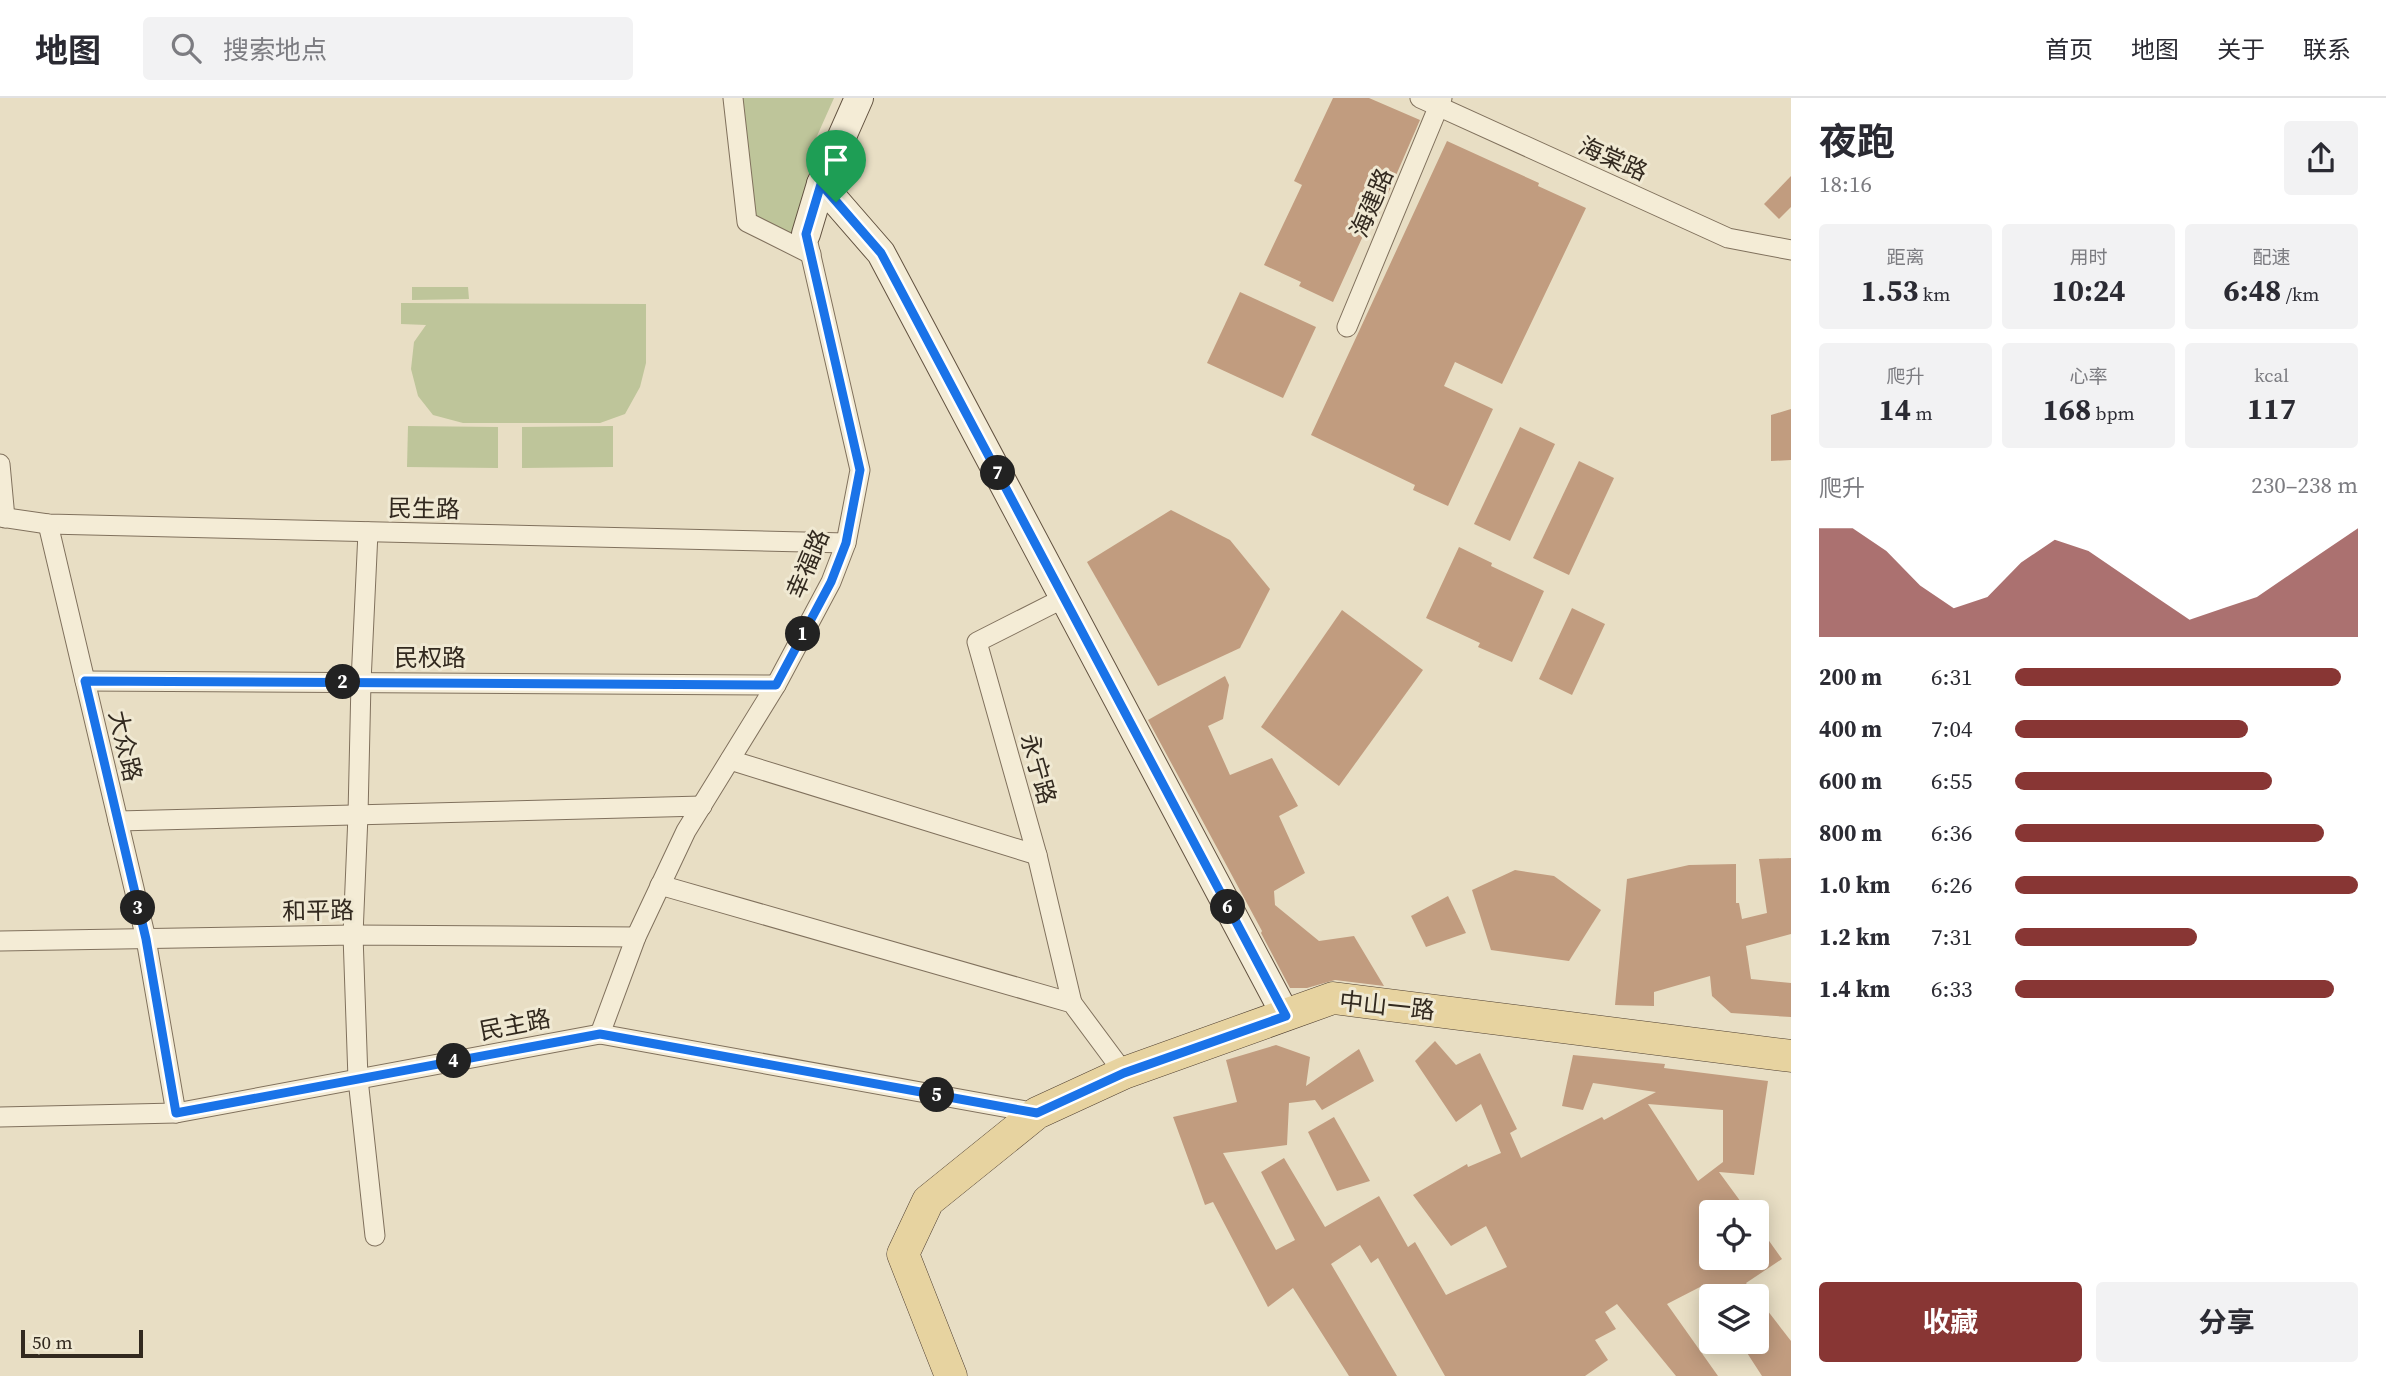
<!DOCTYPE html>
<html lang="zh">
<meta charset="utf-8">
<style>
:root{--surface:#fff;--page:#f2f2f3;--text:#2b2b33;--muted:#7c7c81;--line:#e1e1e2;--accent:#883634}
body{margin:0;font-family:"Source Serif 4","Noto Sans SC",serif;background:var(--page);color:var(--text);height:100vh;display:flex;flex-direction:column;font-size:26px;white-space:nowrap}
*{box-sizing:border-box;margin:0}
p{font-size:23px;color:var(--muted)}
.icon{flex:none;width:38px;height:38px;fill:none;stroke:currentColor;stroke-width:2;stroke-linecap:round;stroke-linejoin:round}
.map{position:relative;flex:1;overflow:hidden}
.details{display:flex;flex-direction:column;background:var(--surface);width:595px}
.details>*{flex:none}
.tools{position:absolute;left:1699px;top:1102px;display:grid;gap:14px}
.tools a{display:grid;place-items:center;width:70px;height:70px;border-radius:7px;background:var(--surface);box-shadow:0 4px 18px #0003;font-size:35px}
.scale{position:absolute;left:21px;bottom:18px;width:122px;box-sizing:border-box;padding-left:7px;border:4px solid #32291f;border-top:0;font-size:19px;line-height:24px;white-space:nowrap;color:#32291f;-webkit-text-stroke:5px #f0e9d3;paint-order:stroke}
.pin{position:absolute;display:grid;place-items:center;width:60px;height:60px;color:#fff;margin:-72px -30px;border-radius:50% 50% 50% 0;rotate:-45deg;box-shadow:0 0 7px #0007}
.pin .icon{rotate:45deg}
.km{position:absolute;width:35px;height:35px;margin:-18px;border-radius:50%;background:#222;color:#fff;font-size:19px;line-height:35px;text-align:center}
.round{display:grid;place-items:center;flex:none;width:74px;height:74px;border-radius:7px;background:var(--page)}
.summary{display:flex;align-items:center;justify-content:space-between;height:119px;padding:0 28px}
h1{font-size:38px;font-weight:700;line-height:52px}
.metrics{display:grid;grid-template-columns:repeat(3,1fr);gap:10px;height:119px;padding:7px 28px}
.metrics div{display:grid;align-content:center;border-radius:7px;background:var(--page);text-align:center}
.metrics b{font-size:30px;font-weight:700}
.metrics small{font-size:19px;font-weight:400}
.metrics p{font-size:19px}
.chart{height:196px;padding:14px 28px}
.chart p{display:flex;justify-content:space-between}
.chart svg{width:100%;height:126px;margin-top:7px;fill:var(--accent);opacity:.7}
.action{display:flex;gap:14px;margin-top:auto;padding:14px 28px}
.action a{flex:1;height:80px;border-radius:7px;background:var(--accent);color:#fff;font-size:28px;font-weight:700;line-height:80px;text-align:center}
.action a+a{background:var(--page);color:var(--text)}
ul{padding:0 28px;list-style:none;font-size:23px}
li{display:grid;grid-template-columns:112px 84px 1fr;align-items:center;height:52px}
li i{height:18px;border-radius:9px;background:var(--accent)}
header{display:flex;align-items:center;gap:42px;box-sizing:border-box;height:98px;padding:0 35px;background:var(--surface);border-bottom:2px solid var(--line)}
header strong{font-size:33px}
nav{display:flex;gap:38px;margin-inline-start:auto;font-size:24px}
.search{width:490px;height:63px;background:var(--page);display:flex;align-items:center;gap:18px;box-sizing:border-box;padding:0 24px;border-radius:7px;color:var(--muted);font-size:26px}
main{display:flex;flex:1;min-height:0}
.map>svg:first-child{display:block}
.green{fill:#bec59a}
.building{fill:#c19c7f;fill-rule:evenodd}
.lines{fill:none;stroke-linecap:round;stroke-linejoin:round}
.street-casing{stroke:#80715d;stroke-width:21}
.secondary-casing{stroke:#625240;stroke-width:30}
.primary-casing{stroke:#4f3f31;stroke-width:33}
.street{stroke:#f4ecd6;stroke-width:19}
.secondary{stroke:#f4ecd6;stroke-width:28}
.primary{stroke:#e7d3a0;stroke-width:32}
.route-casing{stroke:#fff;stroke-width:14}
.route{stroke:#1a73e8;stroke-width:9}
.labels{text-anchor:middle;stroke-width:6;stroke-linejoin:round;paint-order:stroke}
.street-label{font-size:24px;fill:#32291f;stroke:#f0e9d3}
</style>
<header>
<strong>地图</strong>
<div class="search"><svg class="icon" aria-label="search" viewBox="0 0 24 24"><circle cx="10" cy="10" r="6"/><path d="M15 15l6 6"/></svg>搜索地点</div>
<nav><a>首页</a><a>地图</a><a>关于</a><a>联系</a></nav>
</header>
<main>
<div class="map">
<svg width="1791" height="1278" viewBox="0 0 1791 1278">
<rect width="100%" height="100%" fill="#e8dec4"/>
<g class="green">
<polygon points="736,0 834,0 813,47 811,70 791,141 750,123"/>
<polygon points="412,189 468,189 469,201 412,202"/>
<polygon points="401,205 646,206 646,265 640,289 625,316 600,325 463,325 433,317 418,298 411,271 414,244 426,227 401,226"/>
<polygon points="408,328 498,329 498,370 407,369"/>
<polygon points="613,328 613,369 522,370 522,329"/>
</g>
<g class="building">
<polygon points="1333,0 1369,0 1420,22 1377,121 1372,118 1333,204 1299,188 1301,184 1264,167 1302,87 1294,83"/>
<polygon points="1447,43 1539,85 1538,88 1586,110 1502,286 1455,264 1444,288 1493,311 1448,408 1413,392 1415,387 1311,337"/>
<polygon points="1791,78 1791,109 1779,121 1764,106"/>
<polygon points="1240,194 1316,229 1283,300 1207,265"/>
<polygon points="1791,311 1791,362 1771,363 1771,317"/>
<polygon points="1520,329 1555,346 1510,443 1474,426"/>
<polygon points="1579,363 1614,380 1569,477 1533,460"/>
<polygon points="1171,412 1230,442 1270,491 1240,550 1158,588 1087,464"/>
<polygon points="1459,449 1492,465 1491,468 1544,493 1512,564 1478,549 1480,545 1426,520"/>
<polygon points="1572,510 1605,526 1572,597 1539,581"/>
<polygon points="1342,512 1423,572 1339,688 1261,629"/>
<polygon points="1225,578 1229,587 1223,621 1208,628 1230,677 1272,660 1298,708 1279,718 1305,775 1274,793 1275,807 1319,843 1354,838 1384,888 1335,882 1307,890 1290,890 1261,835 1262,833 1148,622"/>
<polygon points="1791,760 1791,836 1746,848 1751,881 1791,885 1791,919 1731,915 1712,898 1710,878 1654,894 1654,908 1615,907 1627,781 1689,767 1736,766 1736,805 1739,805 1742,821 1767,815 1759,761"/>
<polygon points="1515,772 1554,778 1601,812 1569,863 1491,852 1472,792"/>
<polygon points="1448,798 1466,835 1426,849 1411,818"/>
<path d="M 1435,943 L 1456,967 L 1480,955 L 1517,1031 L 1510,1035 L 1521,1060 L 1602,1019 L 1604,1022 L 1656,994 L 1593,985 L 1583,1012 L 1562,1008 L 1573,957 L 1665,966 L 1664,970 L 1768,983 L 1754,1077 L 1719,1074 L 1749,1115 L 1712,1115 L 1712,1160 L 1757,1160 L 1757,1126 L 1782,1161 L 1746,1185 L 1757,1199 L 1706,1199 L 1700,1189 L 1667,1206 L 1718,1278 L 1676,1278 L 1617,1206 L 1605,1214 L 1616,1231 L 1595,1242 L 1608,1262 L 1585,1278 L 1445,1278 L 1378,1160 L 1371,1165 L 1360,1147 L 1331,1166 L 1397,1278 L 1349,1278 L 1293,1190 L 1268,1209 L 1213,1104 L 1205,1107 L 1173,1019 L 1237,1004 L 1226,962 L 1276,947 L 1310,959 L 1306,988 L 1359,951 L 1374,983 L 1322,1012 L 1315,1002 L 1289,1005 L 1287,1047 L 1223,1055 L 1276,1152 L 1295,1142 L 1261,1074 L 1284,1060 L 1325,1129 L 1379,1098 L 1408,1149 L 1415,1144 L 1446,1197 L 1507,1169 L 1486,1128 L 1451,1148 L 1413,1097 L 1467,1066 L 1468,1069 L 1501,1055 L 1481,1006 L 1456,1024 L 1415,963 ZM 1648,1006 L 1723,1012 L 1723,1064 L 1698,1083 Z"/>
<polygon points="1334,1019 1370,1083 1337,1093 1308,1034"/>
<polygon points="1757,1199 1791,1243 1791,1278 1762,1278 1740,1244 1757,1244"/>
</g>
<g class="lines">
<g class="street-casing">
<g id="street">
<polyline points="733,0 747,124 811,156"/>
<polyline points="1420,0 1728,140 1791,152"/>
<polyline points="1347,229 1442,0"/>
<polyline points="0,366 5,420"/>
<polyline points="0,419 48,426 846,445"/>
<polyline points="48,426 146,841 176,1015"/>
<polyline points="368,434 361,584 358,717 353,837 358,981 375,1138"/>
<polyline points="1064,500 977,544 1037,757 1072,905"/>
<polyline points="85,583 776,587"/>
<polyline points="730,662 1037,757"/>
<polyline points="118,723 702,708"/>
<polyline points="660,787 1072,905 1124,975"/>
<polyline points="0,843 353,837 636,839"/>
<polyline points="600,936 636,839 686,733 776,587 831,484 846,445 860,372 806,136"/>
<polyline points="0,1019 176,1015 600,936 1037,1015"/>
</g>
</g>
<g class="secondary-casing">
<g id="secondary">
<polyline points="821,86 881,155 1286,918"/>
<polyline points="806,136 821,86 859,0"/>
</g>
</g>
<g class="primary-casing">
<polyline id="primary" points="951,1278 903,1156 928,1103 1037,1015 1124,975 1333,900 1791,958"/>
</g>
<use href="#street" class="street"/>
<use href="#secondary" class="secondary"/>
<use href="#primary" class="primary"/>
</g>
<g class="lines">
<g class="route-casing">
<polygon id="route" points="821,86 881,155 1286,918 1124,975 1037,1015 600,936 176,1015 146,841 85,583 776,587 831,484 846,445 860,372 806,136"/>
</g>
<use href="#route" class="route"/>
</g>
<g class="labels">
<g class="street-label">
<text transform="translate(1613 61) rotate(24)" y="8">海棠路</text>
<text transform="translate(1372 105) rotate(-67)" y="8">海建路</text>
<text transform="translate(424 411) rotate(1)" y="8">民生路</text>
<text transform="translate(808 466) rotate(-67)" y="8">幸福路</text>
<text x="430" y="568">民权路</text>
<text transform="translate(125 648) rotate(77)" y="8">大众路</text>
<text transform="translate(1038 671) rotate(74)" y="8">永宁路</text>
<text transform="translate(318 813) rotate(-1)" y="8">和平路</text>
<text transform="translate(1387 908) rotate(6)" y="8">中山一路</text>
<text transform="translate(515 927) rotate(-11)" y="8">民主路</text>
</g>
</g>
</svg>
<div class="tools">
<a><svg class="icon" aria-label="locate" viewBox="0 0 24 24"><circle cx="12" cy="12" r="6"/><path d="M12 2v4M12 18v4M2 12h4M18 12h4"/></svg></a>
<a><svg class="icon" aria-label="layers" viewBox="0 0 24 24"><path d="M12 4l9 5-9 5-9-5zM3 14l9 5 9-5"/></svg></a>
</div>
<div class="scale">50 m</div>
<div class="pin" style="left:836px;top:104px;background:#1e9e55"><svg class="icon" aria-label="arrive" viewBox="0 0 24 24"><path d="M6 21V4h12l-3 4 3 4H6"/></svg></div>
<b class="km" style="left:803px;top:536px">1</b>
<b class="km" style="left:343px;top:584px">2</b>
<b class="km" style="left:138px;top:810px">3</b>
<b class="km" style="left:454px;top:963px">4</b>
<b class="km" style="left:937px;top:997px">5</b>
<b class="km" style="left:1228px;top:809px">6</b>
<b class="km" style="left:998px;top:375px">7</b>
</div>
<section class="details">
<div class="summary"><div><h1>夜跑</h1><p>18:16</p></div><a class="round"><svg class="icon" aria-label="share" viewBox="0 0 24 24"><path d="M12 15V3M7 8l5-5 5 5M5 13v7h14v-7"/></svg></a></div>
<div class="metrics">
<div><p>距离</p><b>1.53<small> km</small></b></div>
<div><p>用时</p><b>10:24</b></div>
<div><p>配速</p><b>6:48<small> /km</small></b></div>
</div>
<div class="metrics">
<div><p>爬升</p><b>14<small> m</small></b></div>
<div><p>心率</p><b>168<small> bpm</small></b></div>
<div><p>kcal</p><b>117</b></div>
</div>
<div class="chart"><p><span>爬升</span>230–238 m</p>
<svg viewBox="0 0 160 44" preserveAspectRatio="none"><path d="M0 44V6L10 6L20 14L30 26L40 34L50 30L60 18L70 10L80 14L90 22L100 30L110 38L120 34L130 30L140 22L150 14L160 6V44z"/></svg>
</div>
<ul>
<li><b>200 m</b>6:31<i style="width:95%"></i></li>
<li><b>400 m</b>7:04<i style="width:68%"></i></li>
<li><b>600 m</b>6:55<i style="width:75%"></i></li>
<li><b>800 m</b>6:36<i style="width:90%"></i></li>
<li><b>1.0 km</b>6:26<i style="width:100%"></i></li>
<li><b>1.2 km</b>7:31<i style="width:53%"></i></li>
<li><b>1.4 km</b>6:33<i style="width:93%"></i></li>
</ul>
<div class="action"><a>收藏</a><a>分享</a></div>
</section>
</main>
